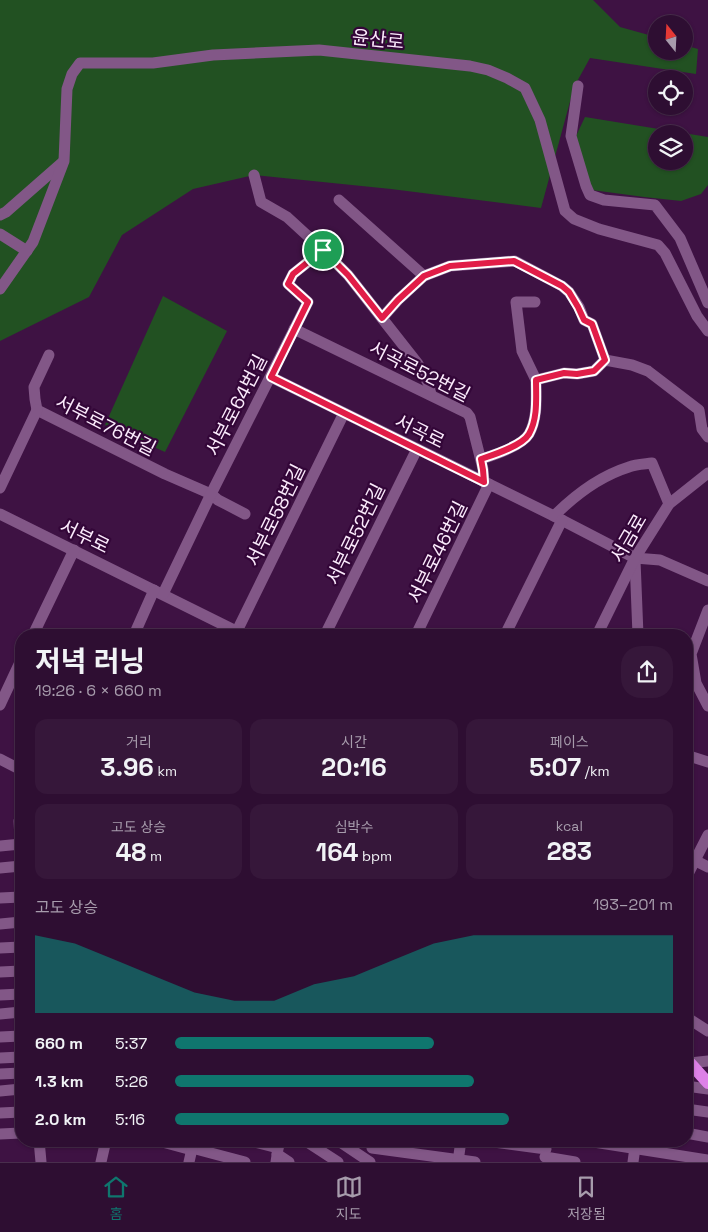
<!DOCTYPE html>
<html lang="ko">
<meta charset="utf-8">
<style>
:root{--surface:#2e0e32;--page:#36173a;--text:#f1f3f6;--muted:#a79cac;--line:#492e4d;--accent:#0f766e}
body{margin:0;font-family:"Space Grotesk","Noto Sans KR",sans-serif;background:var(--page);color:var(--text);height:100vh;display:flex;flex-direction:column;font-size:19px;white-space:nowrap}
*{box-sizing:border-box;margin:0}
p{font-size:16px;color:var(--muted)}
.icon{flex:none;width:28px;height:28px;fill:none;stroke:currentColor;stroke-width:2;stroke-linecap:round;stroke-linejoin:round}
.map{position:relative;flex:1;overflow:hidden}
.side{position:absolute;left:15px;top:629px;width:678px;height:518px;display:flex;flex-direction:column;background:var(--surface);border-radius:20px;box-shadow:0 1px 4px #0004,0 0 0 1px var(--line)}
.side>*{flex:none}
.needle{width:32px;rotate:342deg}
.tools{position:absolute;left:648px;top:15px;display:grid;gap:10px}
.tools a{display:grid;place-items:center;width:45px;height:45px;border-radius:50%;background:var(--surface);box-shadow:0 1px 4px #0004,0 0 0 1px var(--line);font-size:25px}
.pin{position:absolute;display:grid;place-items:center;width:42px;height:42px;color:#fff;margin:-21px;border:2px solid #fff;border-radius:50%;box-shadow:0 1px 5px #0007}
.round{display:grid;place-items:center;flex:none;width:52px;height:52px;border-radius:20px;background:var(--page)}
.headline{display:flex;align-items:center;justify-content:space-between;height:85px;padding:0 20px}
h1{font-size:28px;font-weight:700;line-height:38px}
.figures{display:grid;grid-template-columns:repeat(3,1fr);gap:8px;height:85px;padding:5px 20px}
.figures div{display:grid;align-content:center;border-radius:12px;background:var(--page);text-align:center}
.figures b{font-size:25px;font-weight:700}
.figures small{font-size:14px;font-weight:400}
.figures p{font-size:14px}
.chart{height:140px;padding:10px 20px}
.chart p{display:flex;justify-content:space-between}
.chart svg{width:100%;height:90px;margin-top:5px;fill:var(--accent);opacity:.7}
ul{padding:0 20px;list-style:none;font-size:16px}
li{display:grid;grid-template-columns:80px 60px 1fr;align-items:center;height:38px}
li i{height:12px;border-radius:6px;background:var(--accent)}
.dock{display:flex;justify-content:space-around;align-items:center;height:70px;border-top:1px solid var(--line);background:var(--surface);font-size:14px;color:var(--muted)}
.dock a{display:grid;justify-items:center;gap:2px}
.dock .selected{color:var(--accent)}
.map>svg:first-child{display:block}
.green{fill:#225122;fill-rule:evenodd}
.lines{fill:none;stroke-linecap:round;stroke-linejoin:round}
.minor{stroke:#825787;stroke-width:11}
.major{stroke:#dd81e7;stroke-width:12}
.route-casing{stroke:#fff;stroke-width:10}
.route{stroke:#e11d48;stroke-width:6}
.labels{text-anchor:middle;stroke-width:4.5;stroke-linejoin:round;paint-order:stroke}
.street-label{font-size:19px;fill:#fbebfc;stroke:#330638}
</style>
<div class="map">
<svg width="708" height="1162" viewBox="0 0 708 1162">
<rect width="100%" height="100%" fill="#3e1243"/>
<g class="green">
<polygon points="0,0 593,0 620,27 656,37 656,51 684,51 684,45 698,49 696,74 590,58 574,87 541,208 391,189 254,175 193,189 122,235 89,297 0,341"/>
<path d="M 585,117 L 708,137 L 708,185 L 701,194 L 681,201 L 644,197 L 592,190 L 576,136 ZM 656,134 L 684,134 L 684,161 L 656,161 Z"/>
<polygon points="163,296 227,331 165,452 105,425"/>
</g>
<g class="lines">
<g class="minor">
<polyline points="578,86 571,136 586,186 590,195 604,200 655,205 680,238 708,303"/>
<polyline points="254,175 261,202 287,217 323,250 348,275 418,364 429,385 431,395"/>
<polyline points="339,200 424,276"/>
<polyline points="0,215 6,212 63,162"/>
<polyline points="0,234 27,251"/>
<polyline points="0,289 33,242 64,161 67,89 72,74 80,63 153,63 213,55 319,50 470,66 488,70 507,78 525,88 540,120 565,211 574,219 599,229 658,245 665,253 697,316 708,331"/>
<polyline points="535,302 516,302 522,351 536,380 564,373 577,374 594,371 605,360 632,365 648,371 699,410 702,429 708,437"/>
<polyline points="382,318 398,300 424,276 450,266 515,261 562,286 569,292 579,307 584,320 592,324 605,360"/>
<polyline points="294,329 467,413 470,417 483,469 484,482"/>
<polyline points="271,377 554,516 635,558 660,560 708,581"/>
<polyline points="37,410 165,474 211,494 218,500 245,514"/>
<polyline points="37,410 35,399 34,387 49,355"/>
<path d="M 481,459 C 494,455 522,446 529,434 C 538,418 536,398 536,380"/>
<polyline points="0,488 37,410"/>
<polyline points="0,514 244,635"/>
<path d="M 554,516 C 575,495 600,476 629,467 C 636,464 645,464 652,463 L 669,504"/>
<polyline points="635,560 638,635"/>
<polyline points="163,594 211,494 308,302 288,284 293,274 323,250"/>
<polyline points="708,610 691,654 696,683 708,706"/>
<polyline points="33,635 74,550"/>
<polyline points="134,635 154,590"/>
<polyline points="235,635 344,413"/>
<polyline points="325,635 417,449"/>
<polyline points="416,635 489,484"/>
<polyline points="505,635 562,520"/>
<polyline points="597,635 635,558 669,504 708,473"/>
<polyline points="0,705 21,660"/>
<polyline points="686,755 708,762"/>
<polyline points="0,759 21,770"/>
<polyline points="21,817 19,821 21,856"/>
<polyline points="0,846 21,844"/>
<polyline points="686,856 708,867"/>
<polyline points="0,868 21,866"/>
<polyline points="686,878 708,835"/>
<polyline points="0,898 21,897"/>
<polyline points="0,924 21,922"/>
<polyline points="0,948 21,947"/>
<polyline points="0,972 21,971"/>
<polyline points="0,995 21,994"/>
<polyline points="0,1014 21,1012"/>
<polyline points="686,1017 708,1031"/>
<polyline points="0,1037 21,1036"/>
<polyline points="0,1058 21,1057"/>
<polyline points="686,1063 690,1063 708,1061"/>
<polyline points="0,1074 21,1073"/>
<polyline points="686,1086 708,1089"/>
<polyline points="0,1091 21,1089"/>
<polyline points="686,1109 708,1112"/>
<polyline points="0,1113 21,1112"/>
<polyline points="686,1133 708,1137"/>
<polyline points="0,1134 21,1133"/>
<polyline points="39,1140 41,1162"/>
<polyline points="155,1140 192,1150"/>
<polyline points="247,1140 278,1148"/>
<polyline points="304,1140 338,1162"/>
<polyline points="337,1140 370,1162"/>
<polyline points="479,1140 546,1149"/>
<polyline points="581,1140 708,1160"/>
<polyline points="192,1148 245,1162"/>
<polyline points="372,1148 475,1162"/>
<polyline points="277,1154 289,1162"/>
<polyline points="545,1157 575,1162"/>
<polyline points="101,1162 106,1140"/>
<polyline points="189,1162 194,1140"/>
<polyline points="276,1162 279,1142"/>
<polyline points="458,1162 461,1140"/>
<polyline points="633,1162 636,1140"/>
</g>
<polyline class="major" points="690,1063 708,1083"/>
</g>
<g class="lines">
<g class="route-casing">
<path id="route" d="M 323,250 L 348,275 L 382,318 L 398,300 L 424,276 L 450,266 L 514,261 L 562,286 L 569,292 L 578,307 L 584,320 L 592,324 L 605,360 L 594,371 L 577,374 L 564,373 L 536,380 C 536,398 538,418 529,434 C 522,446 493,455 481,459 L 483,470 L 484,482 L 271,377 L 308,302 L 288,284 L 293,274 Z"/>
</g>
<use href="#route" class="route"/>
</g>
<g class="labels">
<g class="street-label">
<text transform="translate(378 39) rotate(6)" y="7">윤산로</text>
<text transform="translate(420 371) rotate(27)" y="7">서곡로52번길</text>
<text transform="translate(236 405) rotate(-63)" y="7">서부로64번길</text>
<text transform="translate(106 425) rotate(27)" y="7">서부로76번길</text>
<text transform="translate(420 431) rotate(26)" y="7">서곡로</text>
<text transform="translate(275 515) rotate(-64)" y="7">서부로58번길</text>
<text transform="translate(355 534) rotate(-64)" y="7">서부로52번길</text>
<text transform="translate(85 536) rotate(26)" y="7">서부로</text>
<text transform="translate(628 538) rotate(-60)" y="7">서금로</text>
<text transform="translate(437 552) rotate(-64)" y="7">서부로46번길</text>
</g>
</g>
</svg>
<div class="tools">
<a><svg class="needle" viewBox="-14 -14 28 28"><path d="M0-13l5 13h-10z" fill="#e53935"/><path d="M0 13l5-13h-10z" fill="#a79cac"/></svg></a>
<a><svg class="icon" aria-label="locate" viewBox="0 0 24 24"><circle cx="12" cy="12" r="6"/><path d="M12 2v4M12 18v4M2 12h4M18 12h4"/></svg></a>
<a><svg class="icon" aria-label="layers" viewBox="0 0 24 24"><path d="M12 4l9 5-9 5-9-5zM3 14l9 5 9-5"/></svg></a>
</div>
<div class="pin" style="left:323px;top:250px;background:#1e9e55"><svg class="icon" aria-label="arrive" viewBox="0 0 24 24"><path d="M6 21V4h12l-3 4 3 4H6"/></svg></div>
<section class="side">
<div class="headline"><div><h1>저녁 러닝</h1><p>19:26 · 6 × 660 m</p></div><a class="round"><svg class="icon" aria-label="share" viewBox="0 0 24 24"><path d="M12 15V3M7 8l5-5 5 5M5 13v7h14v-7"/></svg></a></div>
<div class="figures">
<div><p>거리</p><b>3.96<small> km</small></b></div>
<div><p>시간</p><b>20:16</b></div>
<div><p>페이스</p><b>5:07<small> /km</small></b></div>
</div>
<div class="figures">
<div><p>고도 상승</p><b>48<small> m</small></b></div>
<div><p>심박수</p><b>164<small> bpm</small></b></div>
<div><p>kcal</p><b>283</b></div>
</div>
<div class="chart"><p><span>고도 상승</span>193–201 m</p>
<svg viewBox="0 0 160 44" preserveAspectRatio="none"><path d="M0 44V6L10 10L20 18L30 26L40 34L50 38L60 38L70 30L80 26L90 18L100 10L110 6L120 6L130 6L140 6L150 6L160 6V44z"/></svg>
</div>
<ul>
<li><b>660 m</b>5:37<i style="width:52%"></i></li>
<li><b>1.3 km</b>5:26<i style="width:60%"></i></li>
<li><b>2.0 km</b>5:16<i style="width:67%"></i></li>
</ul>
</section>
</div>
<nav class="dock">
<a class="selected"><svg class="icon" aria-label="home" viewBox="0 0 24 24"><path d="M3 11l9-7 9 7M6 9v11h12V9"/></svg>홈</a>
<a><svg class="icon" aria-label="map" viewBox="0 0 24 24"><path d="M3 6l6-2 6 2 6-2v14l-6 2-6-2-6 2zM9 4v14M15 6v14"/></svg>지도</a>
<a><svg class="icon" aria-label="saved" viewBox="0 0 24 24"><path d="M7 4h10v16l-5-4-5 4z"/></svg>저장됨</a>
</nav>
